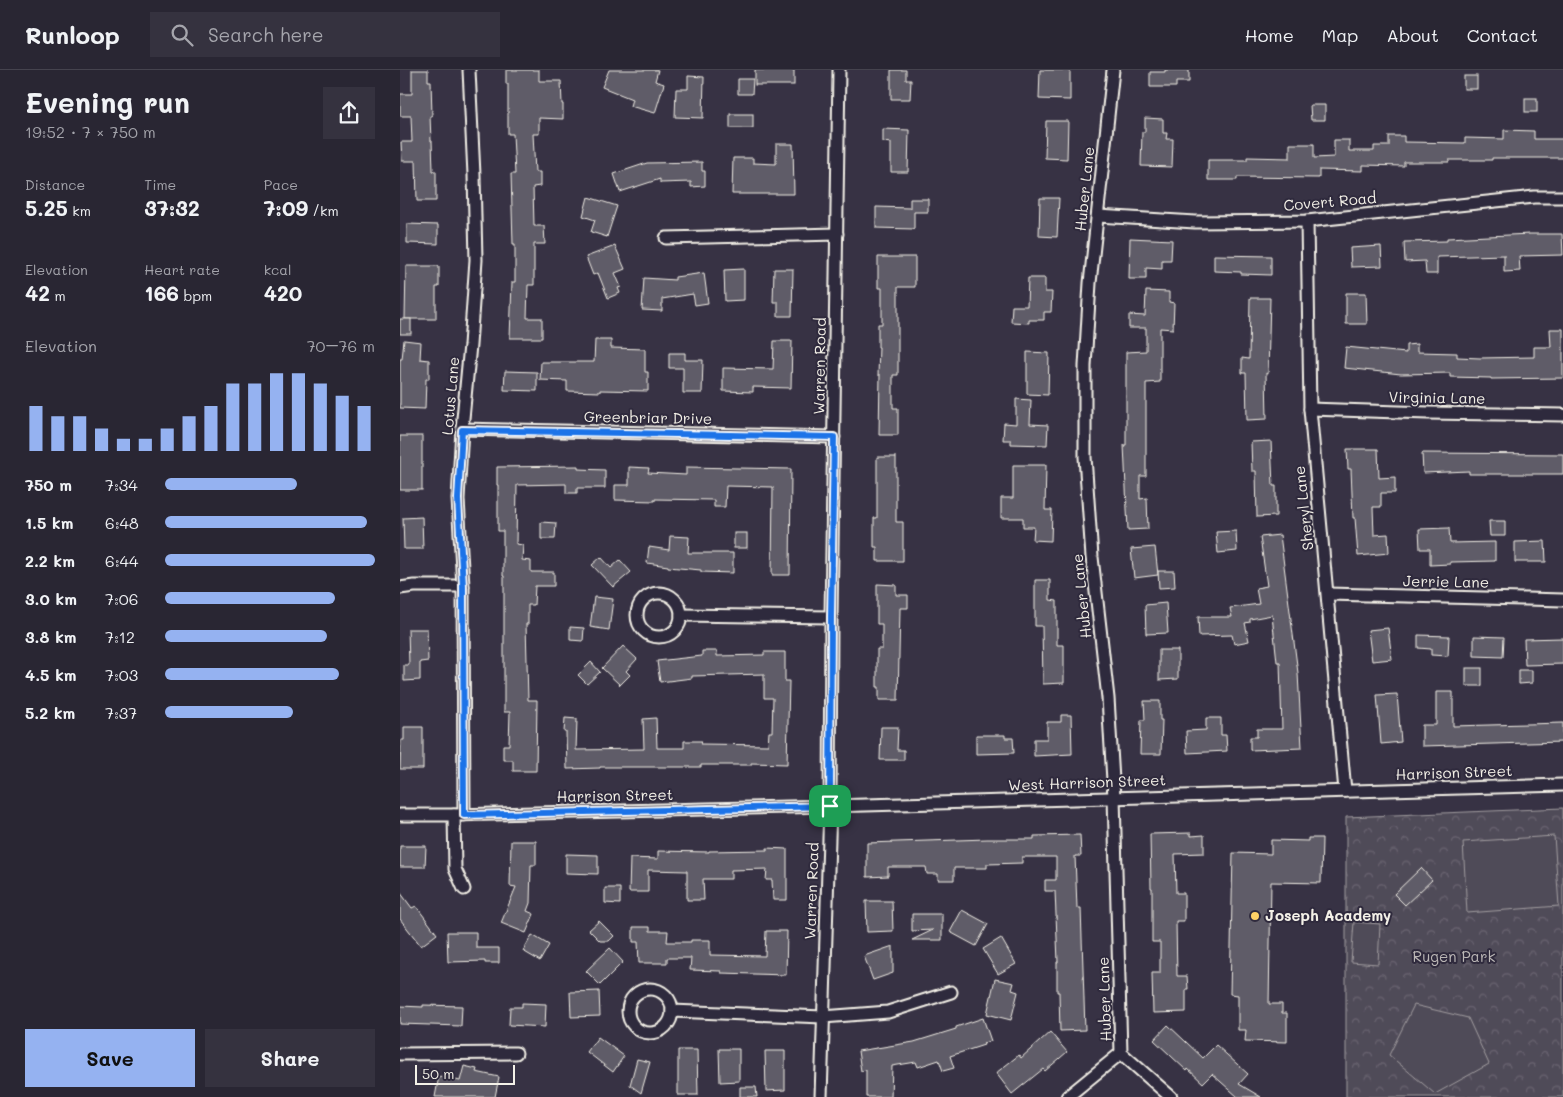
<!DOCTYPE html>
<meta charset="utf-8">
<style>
:root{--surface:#292633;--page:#35323f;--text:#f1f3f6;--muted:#a5a5ac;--line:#45434e;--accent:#95b2f1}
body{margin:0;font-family:Mali,sans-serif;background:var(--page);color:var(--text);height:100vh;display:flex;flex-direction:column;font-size:19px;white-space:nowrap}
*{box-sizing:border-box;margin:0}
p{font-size:16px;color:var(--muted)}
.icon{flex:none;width:28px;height:28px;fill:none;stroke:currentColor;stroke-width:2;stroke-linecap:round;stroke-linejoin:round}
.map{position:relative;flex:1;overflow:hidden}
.side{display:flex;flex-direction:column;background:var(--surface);width:400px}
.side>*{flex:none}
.scale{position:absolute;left:15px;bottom:12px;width:100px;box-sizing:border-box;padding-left:5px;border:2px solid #f4f1e8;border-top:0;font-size:14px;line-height:18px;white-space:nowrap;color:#f4f1e8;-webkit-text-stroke:4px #2f2a3d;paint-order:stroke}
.pin{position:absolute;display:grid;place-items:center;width:42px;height:42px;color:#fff;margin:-21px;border-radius:10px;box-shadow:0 2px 8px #0006}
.round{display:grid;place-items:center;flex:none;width:52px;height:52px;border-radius:0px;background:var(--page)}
.headline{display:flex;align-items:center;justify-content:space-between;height:85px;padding:0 25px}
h1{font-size:28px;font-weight:700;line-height:38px}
.figures{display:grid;grid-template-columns:repeat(3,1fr);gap:8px;height:85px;padding:5px 25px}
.figures div{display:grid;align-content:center}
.figures b{font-size:21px;font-weight:700}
.figures small{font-size:14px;font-weight:400}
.figures p{font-size:14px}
.chart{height:140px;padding:10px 25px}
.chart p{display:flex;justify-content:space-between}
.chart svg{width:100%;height:90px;margin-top:5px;stroke:var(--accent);stroke-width:6}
.cta{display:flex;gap:10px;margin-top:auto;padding:10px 25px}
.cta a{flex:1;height:58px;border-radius:0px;background:var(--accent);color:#111;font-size:20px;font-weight:700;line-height:58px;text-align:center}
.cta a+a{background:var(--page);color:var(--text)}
ul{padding:0 25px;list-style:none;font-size:16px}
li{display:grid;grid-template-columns:80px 60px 1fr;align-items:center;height:38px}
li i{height:12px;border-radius:6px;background:var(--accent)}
header{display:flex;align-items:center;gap:30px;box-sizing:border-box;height:70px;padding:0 25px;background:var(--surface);border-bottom:1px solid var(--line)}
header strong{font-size:24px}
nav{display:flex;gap:28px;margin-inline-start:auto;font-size:18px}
.search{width:350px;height:45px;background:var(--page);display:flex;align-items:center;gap:12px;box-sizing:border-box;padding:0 18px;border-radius:0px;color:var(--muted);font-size:19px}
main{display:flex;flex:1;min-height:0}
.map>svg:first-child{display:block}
.park{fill:url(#park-crowns);stroke:#a29ea0}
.garden{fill:#504b59;stroke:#a29ea0}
.building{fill:#5f5c67;stroke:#f4f1e8}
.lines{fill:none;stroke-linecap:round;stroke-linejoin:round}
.street-casing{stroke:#f4f1e8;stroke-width:15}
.street{stroke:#2f2a3d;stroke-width:11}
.route-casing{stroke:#fff;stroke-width:10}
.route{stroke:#1a73e8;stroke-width:6}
.poi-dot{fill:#ffd166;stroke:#2f2a3d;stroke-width:2}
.labels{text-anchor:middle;stroke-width:4;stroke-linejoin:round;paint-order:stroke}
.street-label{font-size:15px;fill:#f4f1e8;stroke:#2f2a3d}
.poi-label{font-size:15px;font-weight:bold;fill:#f4f1e8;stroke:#2f2a3d;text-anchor:start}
.park-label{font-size:15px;fill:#bbb7b6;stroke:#2f2a3d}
</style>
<header>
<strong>Runloop</strong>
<div class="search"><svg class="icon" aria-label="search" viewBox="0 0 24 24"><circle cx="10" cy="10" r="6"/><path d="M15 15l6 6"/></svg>Search here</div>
<nav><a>Home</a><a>Map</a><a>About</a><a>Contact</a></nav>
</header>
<main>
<section class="side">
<div class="headline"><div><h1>Evening run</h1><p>19:52 · 7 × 750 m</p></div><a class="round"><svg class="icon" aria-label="share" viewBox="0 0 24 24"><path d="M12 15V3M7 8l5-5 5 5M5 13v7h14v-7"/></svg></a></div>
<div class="figures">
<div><p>Distance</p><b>5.25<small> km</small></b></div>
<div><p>Time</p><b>37:32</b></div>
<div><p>Pace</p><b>7:09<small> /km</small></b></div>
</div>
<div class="figures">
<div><p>Elevation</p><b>42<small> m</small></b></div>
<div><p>Heart rate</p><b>166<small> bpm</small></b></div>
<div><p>kcal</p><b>420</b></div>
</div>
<div class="chart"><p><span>Elevation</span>70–76 m</p>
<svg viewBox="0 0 160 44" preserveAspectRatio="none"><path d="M5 44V22M15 44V27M25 44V27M35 44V33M45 44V38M55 44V38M65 44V33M75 44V27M85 44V22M95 44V11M105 44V11M115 44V6M125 44V6M135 44V11M145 44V17M155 44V22"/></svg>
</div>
<ul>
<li><b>750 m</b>7:34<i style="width:63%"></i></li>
<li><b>1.5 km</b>6:48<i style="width:96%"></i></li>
<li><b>2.2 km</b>6:44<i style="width:100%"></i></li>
<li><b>3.0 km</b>7:06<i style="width:81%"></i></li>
<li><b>3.8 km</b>7:12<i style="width:77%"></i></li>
<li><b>4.5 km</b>7:03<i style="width:83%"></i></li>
<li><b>5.2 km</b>7:37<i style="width:61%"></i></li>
</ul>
<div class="cta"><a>Save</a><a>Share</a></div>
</section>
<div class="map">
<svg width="1163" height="1027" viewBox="0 0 1163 1027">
<defs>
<pattern id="park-crowns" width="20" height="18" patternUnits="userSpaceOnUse" patternTransform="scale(1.25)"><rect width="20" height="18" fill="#504b59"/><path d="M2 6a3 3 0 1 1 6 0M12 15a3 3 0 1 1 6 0" fill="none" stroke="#6a6571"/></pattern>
</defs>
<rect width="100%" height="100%" fill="#373244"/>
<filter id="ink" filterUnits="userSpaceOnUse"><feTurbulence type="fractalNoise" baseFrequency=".02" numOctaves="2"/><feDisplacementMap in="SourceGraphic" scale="10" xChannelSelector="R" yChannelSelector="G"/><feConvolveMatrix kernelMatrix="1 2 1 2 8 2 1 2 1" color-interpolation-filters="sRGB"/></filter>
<g filter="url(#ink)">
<polygon class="park" points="1163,738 1163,1027 946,1027 946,747"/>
<g class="garden">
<polygon points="1154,766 1159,836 1067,843 1063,772"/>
<polygon points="954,852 980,854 978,894 951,892"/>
<polygon points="1014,935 1068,948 1089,994 1035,1024 989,985"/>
</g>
<g class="building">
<polygon points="12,0 28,0 28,11 31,11 32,46 30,46 31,71 32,71 33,101 36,101 36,131 17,131 16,91 2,91 1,72 12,72 11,46 0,46 0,24 12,24"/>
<polygon points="106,0 139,0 139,11 161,11 162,34 163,34 163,49 139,48 139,64 133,64 135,102 140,102 140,116 133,117 134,156 144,156 145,174 134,174 134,215 128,215 127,248 142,248 142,268 110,268 112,212 115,212 115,174 113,174 111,104 115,104 113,64 108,64 108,14 106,14"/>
<polygon points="209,0 258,0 255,11 264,14 255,43 230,36 232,29 202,17"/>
<rect x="355" y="0" width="39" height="15"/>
<polygon points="491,0 506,0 506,10 511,10 510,29 491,29"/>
<polygon points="640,0 670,0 670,30 639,29"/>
<polygon points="765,0 789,0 789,12 776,12 776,17 750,17 750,2 765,2"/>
<polygon points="288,6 304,7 303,48 275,47 276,19 288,19"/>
<rect x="1064" y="6" width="13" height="13"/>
<polygon points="338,9 353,9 352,24 338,24"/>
<rect x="1125" y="28" width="12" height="14"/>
<polygon points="910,35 925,35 925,50 911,50"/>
<rect x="330" y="44" width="23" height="14"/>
<polygon points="745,48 763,49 763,63 767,63 766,69 773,69 772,97 741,96 742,62 745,62"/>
<polygon points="646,51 668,51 667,89 645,88"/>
<polygon points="483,59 509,60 508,102 491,102 491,73 483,72"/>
<polygon points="1104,60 1134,61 1134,69 1163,69 1163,88 1092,88 1092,90 1049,90 1049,92 1004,92 1004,96 963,95 963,101 919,100 919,108 837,107 837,110 808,110 808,90 847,90 847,87 890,88 890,74 914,74 914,88 934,87 934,70 949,70 949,81 974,81 974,76 989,76 989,66 1004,66 1004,72 1065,73 1065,68 1104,69"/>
<polygon points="376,74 393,74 394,124 332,124 333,88 353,88 353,93 376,94"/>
<polygon points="302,92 302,101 305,101 305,116 291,117 291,112 260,113 260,109 220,122 214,104 247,93"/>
<polygon points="188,127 217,136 207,167 191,162 195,150 183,146"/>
<polygon points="640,128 659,128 657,167 639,166"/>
<polygon points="510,129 528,129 528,142 514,142 514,159 476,158 476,137 510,138"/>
<polygon points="7,154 38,155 38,174 7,173"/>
<polygon points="1130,164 1162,164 1163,185 1119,186 1120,201 1104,202 1104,185 1037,187 1037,204 1026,204 1025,191 1005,192 1004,172 1047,171 1047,168"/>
<polygon points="730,168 772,170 771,190 762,190 762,199 746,198 746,209 729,209"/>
<polygon points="215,176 225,199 215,203 221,217 218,218 220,223 208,228 198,203 193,205 186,187"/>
<polygon points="981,176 982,196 951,197 950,178"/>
<polygon points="814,185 871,186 871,205 841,204 841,202 814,201"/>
<polygon points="478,187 515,187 515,217 498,217 498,305 493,305 493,338 498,338 498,365 479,365 480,305 478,305 479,277 478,277 478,254 482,254 482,218 478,218"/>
<polygon points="6,196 39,196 39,217 36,217 36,249 5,249"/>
<polygon points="344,199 344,230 325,231 324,200"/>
<polygon points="374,199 393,199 392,246 378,246 378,232 373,232"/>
<polygon points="304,203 308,233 295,235 293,224 262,229 262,241 242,240 244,208 275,210 275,207"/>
<polygon points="628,208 645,208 645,222 652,222 651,242 644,242 644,250 629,250 629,253 611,252 612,236 627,236"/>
<polygon points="746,221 769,222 769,232 774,233 773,259 760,258 760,312 746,313 746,406 740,406 740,429 747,428 748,459 728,460 724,375 726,375 726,282 746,281 746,258 729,258 729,245 745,246"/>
<polygon points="946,223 966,223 967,254 946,254"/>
<polygon points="850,228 870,228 868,304 866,303 867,349 847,350 846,303 842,303 842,288 849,289"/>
<rect x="0" y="249" width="11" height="15"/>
<polygon points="1150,259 1163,259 1163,308 1091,309 1091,308 1050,307 1050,303 1001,304 944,298 946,277 1006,283 1006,275 1017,274 1017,282 1057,283 1057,287 1080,288 1134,287 1134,277 1151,277"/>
<polygon points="4,270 21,272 20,289 29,290 29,309 26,309 25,339 0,338 0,289 2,289"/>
<polygon points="195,270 211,270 211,278 245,279 245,302 248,302 248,321 200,320 200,322 167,321 167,311 140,310 141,292 194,292"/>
<polygon points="374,271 392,271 391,318 353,317 353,322 323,321 323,298 373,299"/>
<polygon points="627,282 649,283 648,325 627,324"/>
<polygon points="269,283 285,283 285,290 303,290 302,323 283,323 283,298 269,298"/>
<polygon points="105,301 137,302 137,321 104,320"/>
<polygon points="616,329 631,330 630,354 648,355 647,375 611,374 611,370 603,370 604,353 616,354"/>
<rect x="0" y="366" width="22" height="54"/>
<polygon points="871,371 873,416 876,416 876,446 857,447 856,401 852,401 851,372"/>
<polygon points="947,379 978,379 979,408 995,407 995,423 981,423 981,437 973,437 974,465 988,464 989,483 958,486 955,448 953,448 951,399 948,399"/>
<polygon points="1022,383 1163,384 1163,404 1069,404 1069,401 1023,403"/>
<polygon points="477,387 496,387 496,452 503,452 503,491 477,491 477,477 474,477 474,448 477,448"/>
<polygon points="613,395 646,395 645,440 652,440 651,471 633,470 634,457 623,457 623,448 601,448 601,428 613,428"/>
<polygon points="178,396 178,399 205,400 205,418 177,418 177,423 166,423 166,414 117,415 116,474 123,475 122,490 131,491 131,502 154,502 154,516 135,516 134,535 128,535 128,554 126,554 128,630 137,630 136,701 113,701 113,690 103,690 103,675 109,675 110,642 104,642 104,506 103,506 103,461 98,461 98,415 97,415 97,397"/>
<polygon points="229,397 249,398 248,403 286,405 286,397 391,399 390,505 372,505 373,417 326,416 325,437 314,437 314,430 255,429 255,431 215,430 215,415 229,415"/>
<polygon points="22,447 23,479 4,479 3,448"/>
<polygon points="1089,451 1105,451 1105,466 1090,466"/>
<polygon points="141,452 156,453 155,469 141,469"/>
<polygon points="1049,458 1050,473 1095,472 1095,491 1050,492 1050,494 1030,495 1030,479 1020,479 1019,459"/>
<polygon points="836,461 837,481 818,483 816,462"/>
<rect x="334" y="463" width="13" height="15"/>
<polygon points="880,465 898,603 902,678 850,680 850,667 857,667 857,659 882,659 880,592 877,592 872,545 850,549 850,552 845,553 849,571 834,574 832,565 799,566 798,547 832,547 830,538 859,534 856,518 867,516 860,467"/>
<polygon points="270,466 289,467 288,483 333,483 333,503 301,502 301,500 268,497 268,496 247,493 249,477 269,480"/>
<polygon points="1145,471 1146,492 1115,492 1115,472"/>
<polygon points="755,477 758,505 734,508 731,479"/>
<polygon points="201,487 211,498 220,490 231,502 213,517 192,495"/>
<polygon points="758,501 774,501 775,517 759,518"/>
<polygon points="635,510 650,510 650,530 657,531 657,575 664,575 664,613 643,614 642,556 635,556"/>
<polygon points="477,514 496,515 496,525 508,525 508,538 500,538 498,630 479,630 479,617 477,617 477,579 482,579 482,554 477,554"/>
<polygon points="194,527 213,529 209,560 190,557"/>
<polygon points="766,533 768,563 746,564 745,535"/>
<polygon points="170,557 184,558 183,571 170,570"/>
<polygon points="988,558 992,589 972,591 968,560"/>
<polygon points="8,559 27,559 28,591 20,592 20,610 4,611 4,595 9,595"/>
<polygon points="1018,565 1049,566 1048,586 1031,585 1031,579 1018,578"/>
<polygon points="1074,566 1104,567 1103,587 1074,586"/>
<polygon points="1163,568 1163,594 1125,595 1124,569"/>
<polygon points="223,576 237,589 226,601 230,605 220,615 202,598"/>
<polygon points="759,580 778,580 778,609 759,610"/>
<polygon points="302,581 317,581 317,586 364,585 364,582 385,582 385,611 389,611 387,694 351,693 351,695 301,695 301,697 200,697 200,698 167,699 166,662 164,662 165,648 177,649 176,680 244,679 243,649 256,648 257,678 284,678 284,671 302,671 301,674 368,675 369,662 372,662 373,628 364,628 364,604 292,606 292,608 260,612 257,591 302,586"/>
<polygon points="191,592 200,602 187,614 178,605"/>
<rect x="1066" y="598" width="16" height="18"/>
<polygon points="1119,600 1132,600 1132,613 1119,614"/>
<polygon points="1036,622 1053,622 1053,656 1163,653 1163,672 1022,676 1022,655 1036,655"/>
<polygon points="997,624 1001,672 981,674 977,625"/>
<polygon points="744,631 760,631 760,650 762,650 761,684 740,684 741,650 745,650"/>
<polygon points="661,645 671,645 672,684 634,686 634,669 647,669 647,652 661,652"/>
<polygon points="806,648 821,648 821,665 826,665 827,681 787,683 786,661 806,660"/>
<polygon points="4,657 23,657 23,699 0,699 1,670 4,670"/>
<polygon points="481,657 498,657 497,680 504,680 504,690 480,690"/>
<polygon points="576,665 605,665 605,668 613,668 614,683 576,684"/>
<polygon points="791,763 791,766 804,765 804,783 775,784 776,823 784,823 784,851 776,851 777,906 787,906 788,919 786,919 786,942 753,943 752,903 760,903 760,872 752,872 752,818 751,818 750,764"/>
<polygon points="680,765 681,786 675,786 677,838 681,838 685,960 660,961 659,922 657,922 657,892 658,892 655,821 645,821 645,810 656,810 656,787 622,787 622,793 587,794 587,798 554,798 554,810 538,810 538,804 527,804 526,797 488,797 488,806 467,807 467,773 587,769 634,769 634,766"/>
<polygon points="908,768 922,768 921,813 871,812 869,934 882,934 882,943 887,943 887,972 845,971 846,960 838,960 838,925 830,924 833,783 871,784 871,770 908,771"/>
<polygon points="111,771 136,771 136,795 131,795 130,833 127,841 134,844 126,863 101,853 116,817 110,816"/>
<polygon points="0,776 26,776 25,797 0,797"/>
<polygon points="367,778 387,779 387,830 373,830 372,810 366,810 367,799 331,800 331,809 303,809 304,830 287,830 287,801 248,800 248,822 229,822 230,788 258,789 258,781 309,782 309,781 367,780"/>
<polygon points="166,784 198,785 198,804 166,803"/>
<polygon points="1021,798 1032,810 1005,835 994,824"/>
<polygon points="205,818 220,818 220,834 205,833"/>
<polygon points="0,822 12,838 16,836 37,864 21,876 0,849"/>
<polygon points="466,831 492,831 493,861 467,862"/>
<polygon points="562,840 588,854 576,876 550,862"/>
<polygon points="512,844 542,844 542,870 512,870 533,860 512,861"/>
<polygon points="199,851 214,866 209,871 200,871 189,860"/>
<polygon points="233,857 250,857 250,861 268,861 267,872 291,872 291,870 310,870 310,885 365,886 366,861 387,861 386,905 321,903 321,901 290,900 291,888 267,888 267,893 239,893 238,872 233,872"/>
<polygon points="47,862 76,862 76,878 99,878 99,893 85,893 85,891 48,892"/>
<polygon points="132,865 149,875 140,891 123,881"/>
<polygon points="601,868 616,894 598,904 583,879"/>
<polygon points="493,876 493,903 473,910 464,886"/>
<polygon points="210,878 223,892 200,915 186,901"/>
<polygon points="595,909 614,913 612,920 618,922 611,950 587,944"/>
<polygon points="199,921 200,946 171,947 170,922"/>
<polygon points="122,933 146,934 145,957 109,955 110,937 122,937"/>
<polygon points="23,935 62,936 61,956 0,954 0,936 23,937"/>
<polygon points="583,948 591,971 583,973 584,975 550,986 554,998 543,1001 539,990 518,997 516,992 492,996 491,1027 466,1027 466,1000 461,1001 458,981 514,972 556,959 556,957"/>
<polygon points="768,955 803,988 816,975 848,1004 839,1014 861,1027 838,1027 812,1004 803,1013 788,999 787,1001 754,970"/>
<polygon points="650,962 667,982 645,1001 643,999 612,1024 596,1003 619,985 621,988"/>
<polygon points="198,967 224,986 213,1002 187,982"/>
<polygon points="319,979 339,979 339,1011 320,1012"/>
<polygon points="278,980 297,980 298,1025 278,1025"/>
<polygon points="365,981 385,981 385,1020 366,1021"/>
<polygon points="237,989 250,992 241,1023 230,1015"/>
<polygon points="64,996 77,999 76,1002 99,1007 95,1027 35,1027 39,1006 60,1011"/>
<polygon points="340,1017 356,1017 357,1027 340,1027"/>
</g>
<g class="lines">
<g class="street-casing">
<g id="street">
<polyline points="713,0 690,213 685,296 685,387 692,487 708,628 714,727 721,983 771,1027"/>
<polyline points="698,146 795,152 907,151 1134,127 1163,127"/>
<polyline points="907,151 910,339 945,721"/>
<polyline points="266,168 437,164"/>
<polyline points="910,339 1028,343 1163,345"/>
<polyline points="62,359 434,367"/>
<polyline points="0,518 14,516 63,516"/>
<circle cx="259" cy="545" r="22"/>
<polyline points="928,524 1163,530"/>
<polyline points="281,545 431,547"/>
<polyline points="0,745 54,745 430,736 1163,715"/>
<polyline points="54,745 55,799 64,819"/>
<polyline points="64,745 63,516 58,429 62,359 70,275 76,190 74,105 69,0"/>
<circle cx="250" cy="941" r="22"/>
<polyline points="272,941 423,947 488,942 551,922"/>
<polyline points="0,984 116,983"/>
<polyline points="421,1027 430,736 431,547 439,0"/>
<polyline points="667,1027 721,983"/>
</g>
</g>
<use href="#street" class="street"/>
</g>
</g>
<g class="lines" filter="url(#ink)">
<g class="route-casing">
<polygon id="route" points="62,360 434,367 431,547 430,736 64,745 63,516 58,429"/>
</g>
<use href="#route" class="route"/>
</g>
<circle class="poi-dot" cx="855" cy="846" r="5"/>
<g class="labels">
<g class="street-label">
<text transform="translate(685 119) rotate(-84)" y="5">Huber Lane</text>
<text transform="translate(930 132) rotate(-5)" y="5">Covert Road</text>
<text transform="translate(420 296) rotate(-89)" y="5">Warren Road</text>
<text transform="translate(51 326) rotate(-85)" y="5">Lotus Lane</text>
<text transform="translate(1037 328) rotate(1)" y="5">Virginia Lane</text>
<text transform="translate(248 348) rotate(1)" y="5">Greenbriar Drive</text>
<text transform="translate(904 438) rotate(-96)" y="5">Sheryl Lane</text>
<text transform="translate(1046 512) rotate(1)" y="5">Jerrie Lane</text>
<text transform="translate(682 526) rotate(-96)" y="5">Huber Lane</text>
<text transform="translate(1054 703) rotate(-2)" y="5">Harrison Street</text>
<text transform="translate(687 713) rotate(-2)" y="5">West Harrison Street</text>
<text transform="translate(215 726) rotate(-1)" y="5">Harrison Street</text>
<text transform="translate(412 821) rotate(-88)" y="5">Warren Road</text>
<text transform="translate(705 929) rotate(-92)" y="5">Huber Lane</text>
</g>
<g class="poi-label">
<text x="865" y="851">Joseph Academy</text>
</g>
<g class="park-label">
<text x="1054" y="892">Rugen Park</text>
</g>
</g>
</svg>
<div class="scale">50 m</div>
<div class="pin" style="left:430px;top:736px;background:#1e9e55"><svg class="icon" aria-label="arrive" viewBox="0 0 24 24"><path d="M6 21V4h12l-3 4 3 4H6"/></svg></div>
</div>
</main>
